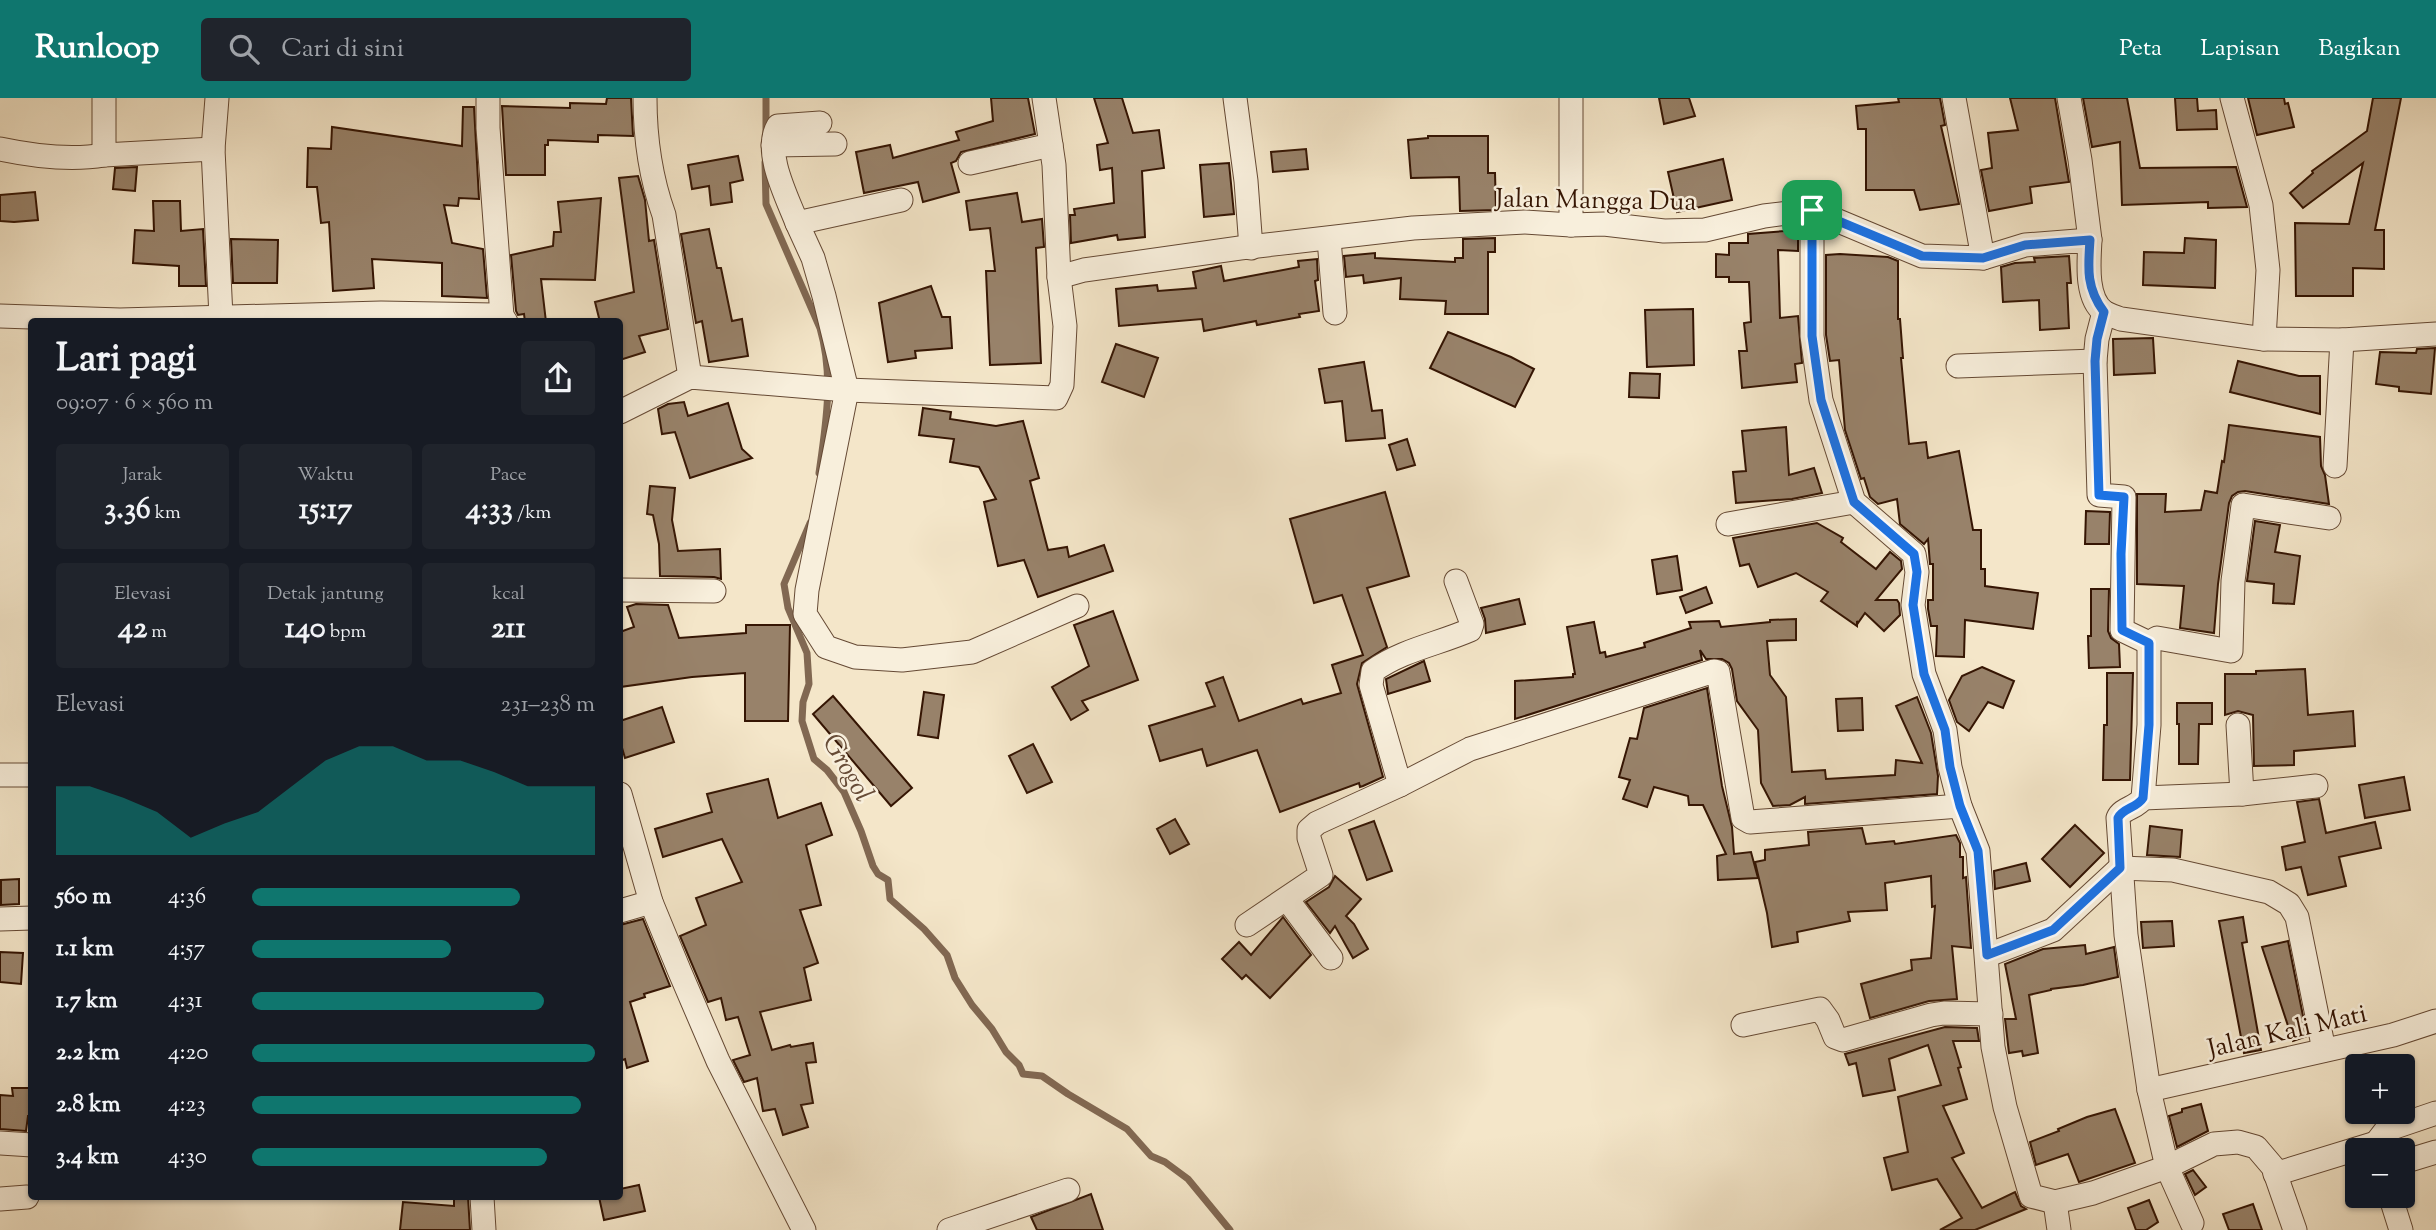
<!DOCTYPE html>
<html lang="id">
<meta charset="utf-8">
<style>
:root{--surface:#171b24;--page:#20242c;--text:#f1f3f6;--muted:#9ea1a6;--accent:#0f766e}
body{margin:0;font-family:"Sorts Mill Goudy",serif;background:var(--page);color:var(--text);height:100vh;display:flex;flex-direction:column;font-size:26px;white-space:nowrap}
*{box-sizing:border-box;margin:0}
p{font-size:23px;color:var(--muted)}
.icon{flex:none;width:38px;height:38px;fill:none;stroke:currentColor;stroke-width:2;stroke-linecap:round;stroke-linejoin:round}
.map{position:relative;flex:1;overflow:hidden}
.sheet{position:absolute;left:28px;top:220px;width:595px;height:882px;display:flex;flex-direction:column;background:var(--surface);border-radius:7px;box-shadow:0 2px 5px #0004}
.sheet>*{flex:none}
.tools{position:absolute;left:2345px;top:956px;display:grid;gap:14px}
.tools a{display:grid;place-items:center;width:70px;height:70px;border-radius:7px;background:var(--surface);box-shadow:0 2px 5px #0004;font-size:35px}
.pin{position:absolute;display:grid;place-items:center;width:60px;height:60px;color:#fff;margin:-30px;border-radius:14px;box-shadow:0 4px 10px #0006}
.round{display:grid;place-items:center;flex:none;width:74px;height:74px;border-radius:7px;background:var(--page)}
.head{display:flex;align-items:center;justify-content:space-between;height:119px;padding:0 28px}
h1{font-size:38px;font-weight:800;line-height:52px}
.metrics{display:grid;grid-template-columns:repeat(3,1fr);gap:10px;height:119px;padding:7px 28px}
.metrics div{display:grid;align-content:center;border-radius:7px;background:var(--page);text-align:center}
.metrics b{font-size:30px;font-weight:800}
.metrics small{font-size:19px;font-weight:400}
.metrics p{font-size:19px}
.chart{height:196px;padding:14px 28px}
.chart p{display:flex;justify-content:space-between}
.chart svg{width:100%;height:126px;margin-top:7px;fill:var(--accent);opacity:.7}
ul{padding:0 28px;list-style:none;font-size:23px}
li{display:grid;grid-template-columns:112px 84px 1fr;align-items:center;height:52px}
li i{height:18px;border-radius:9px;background:var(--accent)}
header{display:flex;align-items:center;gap:42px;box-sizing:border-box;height:98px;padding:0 35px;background:var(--accent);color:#fff}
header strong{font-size:33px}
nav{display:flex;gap:38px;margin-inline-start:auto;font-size:24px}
.search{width:490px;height:63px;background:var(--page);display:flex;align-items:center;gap:18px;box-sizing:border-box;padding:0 24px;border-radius:7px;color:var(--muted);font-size:26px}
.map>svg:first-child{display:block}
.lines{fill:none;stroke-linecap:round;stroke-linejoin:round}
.stream{stroke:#816852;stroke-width:7}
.building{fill:#98826a;stroke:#351503;stroke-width:2}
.minor-casing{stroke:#654934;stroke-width:25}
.minor{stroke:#f8efdc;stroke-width:23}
.route-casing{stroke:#fff;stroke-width:14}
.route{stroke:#1a73e8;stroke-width:9}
.labels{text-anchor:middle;stroke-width:5;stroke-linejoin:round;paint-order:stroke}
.street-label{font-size:26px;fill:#351503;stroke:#f8efdc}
.water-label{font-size:28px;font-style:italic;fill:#674c37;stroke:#f8efdc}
</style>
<header>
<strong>Runloop</strong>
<div class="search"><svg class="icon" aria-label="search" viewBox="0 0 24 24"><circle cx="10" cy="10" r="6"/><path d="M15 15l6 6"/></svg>Cari di sini</div>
<nav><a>Peta</a><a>Lapisan</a><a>Bagikan</a></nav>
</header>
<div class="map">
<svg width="2436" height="1132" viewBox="0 0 2436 1132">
<rect width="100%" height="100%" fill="#f4e6c9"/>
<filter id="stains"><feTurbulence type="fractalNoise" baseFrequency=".00286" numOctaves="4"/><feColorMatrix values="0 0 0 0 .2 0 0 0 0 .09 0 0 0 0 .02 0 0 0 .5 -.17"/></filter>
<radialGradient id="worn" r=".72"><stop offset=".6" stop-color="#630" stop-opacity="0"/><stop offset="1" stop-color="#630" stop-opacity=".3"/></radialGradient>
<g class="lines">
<g class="stream">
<polyline points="766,0 766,35"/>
<path d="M 765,64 L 766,106 L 820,230 C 834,278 826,326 819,375"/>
<polyline points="810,425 784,486 788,510 807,555 809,586 803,604 802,623 814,661 827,672 844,694 861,733 873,768 878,776 888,782 890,801 924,831 947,857 955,880 972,907 992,931 1006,954 1019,967 1023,976 1042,978 1068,996 1127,1031 1151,1058 1165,1064 1188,1081 1230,1132"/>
</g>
</g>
<g class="building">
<polygon points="607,0 631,0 633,38 598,37 598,44 548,42 548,47 545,47 545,77 506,77 502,8 570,10 570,5 606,6"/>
<polygon points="991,0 1028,0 1035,36 961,54 956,63 951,65 959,94 923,104 918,84 864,95 856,54 890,47 893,60 959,42 956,34 993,23"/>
<polygon points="1094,0 1122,0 1133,35 1159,32 1164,70 1142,73 1145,139 1118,142 1117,137 1071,145 1070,117 1075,117 1074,111 1114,105 1112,70 1100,72 1097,47 1108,45"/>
<polygon points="1659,0 1689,0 1695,18 1664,26"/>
<polygon points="1898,0 1940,0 1945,27 1941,28 1959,106 1920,112 1914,92 1866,92 1866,31 1858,31 1856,8 1899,4"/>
<polygon points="2010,0 2055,0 2069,84 2030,89 2032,105 1989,113 1981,72 1992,70 1988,35 2018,32"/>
<polygon points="2083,0 2127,0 2140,70 2236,69 2247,109 2208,110 2208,104 2122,107 2120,44 2092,49"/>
<polygon points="2175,0 2197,0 2198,13 2216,12 2217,31 2177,32"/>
<polygon points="2248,0 2284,0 2285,6 2288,5 2294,29 2257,37"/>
<polygon points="2373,0 2401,0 2375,132 2384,132 2384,171 2353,170 2353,198 2296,198 2295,125 2349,126 2363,65 2303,110 2290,95 2313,75 2312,73 2367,33"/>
<polygon points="463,9 474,9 479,101 459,100 458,108 444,107 452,145 483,151 487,200 442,198 442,165 372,161 374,190 333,193 329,124 321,125 317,89 307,89 308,50 331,51 332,29 462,48"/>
<polygon points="1428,38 1488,38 1488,75 1495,75 1496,112 1460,113 1459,79 1411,80 1408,42 1428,40"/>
<polygon points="1306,51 1308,71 1273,74 1271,54"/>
<polygon points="738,58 743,82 730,85 732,104 711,107 709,88 692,91 688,67"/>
<polygon points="1723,61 1732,102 1677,114 1668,74"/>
<polygon points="1229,65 1234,116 1204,119 1200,67"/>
<polygon points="137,69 135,93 113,91 115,70"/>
<polygon points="638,78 645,102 649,143 654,142 668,231 639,238 645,254 620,262 620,224 600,224 595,204 634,194 619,80"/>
<polygon points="35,94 38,122 14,124 0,123 0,97"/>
<polygon points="1017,95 1022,124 1042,121 1044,149 1036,150 1041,265 990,267 986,173 995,173 990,130 970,132 966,103"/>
<polygon points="601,100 595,182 541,181 546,224 525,224 524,216 518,217 516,213 511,157 553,148 554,134 561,134 558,104"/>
<polygon points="153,103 180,103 181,133 203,131 206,188 179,188 179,168 133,165 135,132 154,133"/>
<polygon points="709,131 717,170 721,170 732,223 742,221 748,258 709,264 702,223 696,225 681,136"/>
<polygon points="1798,132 1798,153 1778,152 1780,220 1798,218 1802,265 1795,266 1797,284 1742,290 1739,253 1747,253 1744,225 1751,224 1749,184 1729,184 1729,179 1716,179 1716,156 1729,157 1729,145 1748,145 1748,136"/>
<polygon points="1495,140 1495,154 1488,154 1488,216 1445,216 1446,203 1400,201 1401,180 1364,185 1363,177 1346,179 1344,158 1375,155 1375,160 1455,164 1455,160 1463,160 1463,141"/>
<polygon points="2185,140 2216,142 2215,190 2143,187 2144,154 2184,155"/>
<polygon points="231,141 278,142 277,185 233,185"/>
<polygon points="1840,156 1888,159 1898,163 1898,221 1900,221 1903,260 1901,260 1909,346 1926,344 1928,360 1959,353 1973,432 1981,432 1981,471 1985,471 1985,488 2038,495 2033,531 1965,522 1964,559 1936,558 1937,528 1931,528 1928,511 1928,502 1933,502 1933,466 1930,466 1928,441 1924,446 1900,426 1897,401 1878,406 1870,399 1864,380 1861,381 1845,332 1839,262 1830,263 1826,237 1826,157"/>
<polygon points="2069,158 2071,185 2067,185 2069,230 2040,232 2039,202 2003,204 2001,169 2015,165 2035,164 2034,160"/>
<polygon points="1317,161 1318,182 1315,183 1319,213 1299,216 1300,219 1257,227 1256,223 1204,233 1202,221 1119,228 1116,191 1157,187 1158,193 1196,190 1193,174 1221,168 1224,183 1299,169 1298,163"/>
<polygon points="931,188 942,219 950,219 952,250 915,253 916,260 888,264 879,205"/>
<polygon points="1693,211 1694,267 1647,269 1645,212"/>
<polygon points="1448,234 1511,259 1534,271 1515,309 1430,270"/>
<polygon points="2153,240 2155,275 2114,277 2113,241"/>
<polygon points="1116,246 1158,260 1144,299 1102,284"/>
<polygon points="2435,250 2431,296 2399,293 2399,289 2376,286 2380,254 2416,255 2417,251"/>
<polygon points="2238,263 2299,278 2320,278 2320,316 2230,294"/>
<polygon points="1364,264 1372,313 1382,312 1385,340 1346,343 1342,303 1325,305 1319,271"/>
<polygon points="1630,275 1660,276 1659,300 1629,299"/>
<polygon points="684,304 688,318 728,305 742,351 752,360 690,380 675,334 662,336 658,311 668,306"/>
<polygon points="923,310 951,314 950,321 996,328 1023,323 1039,380 1030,383 1048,452 1067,449 1069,459 1104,447 1113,473 1038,499 1024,462 998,468 984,404 996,401 979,369 950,364 954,341 919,337"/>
<polygon points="2229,327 2320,339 2321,368 2325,377 2329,406 2245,393 2238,394 2232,398 2229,405 2218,486 2214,535 2180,530 2184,488 2137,486 2137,396 2166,396 2165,414 2201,412 2205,393 2217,395 2222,363 2224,364"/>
<polygon points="1786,329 1789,377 1814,370 1822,395 1792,401 1736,405 1733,374 1746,373 1742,333"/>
<polygon points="1407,341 1415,367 1397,372 1389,347"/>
<polygon points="650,388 675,390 672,422 678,453 720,451 721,481 714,479 660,478 659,446 653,417 647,416"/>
<polygon points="1385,394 1409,478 1367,490 1387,549 1362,565 1357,586 1383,679 1363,688 1360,689 1359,685 1280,714 1257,652 1207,668 1202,651 1160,663 1149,628 1215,608 1206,585 1223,579 1239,623 1301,601 1303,606 1341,595 1332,567 1363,557 1342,497 1314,505 1290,421"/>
<polygon points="2086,413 2110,414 2109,446 2085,446"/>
<polygon points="2255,423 2280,427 2275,454 2300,458 2294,506 2273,505 2274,486 2247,483"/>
<polygon points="1817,425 1843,440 1841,444 1876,471 1890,454 1901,463 1902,471 1876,502 1897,502 1899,505 1900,517 1884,533 1865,515 1858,525 1857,523 1857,528 1821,503 1828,494 1796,475 1758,489 1749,466 1740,468 1733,440"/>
<polygon points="1677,458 1682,492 1657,496 1652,462"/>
<polygon points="1706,489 1712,505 1686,515 1680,499"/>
<polygon points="2091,491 2109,491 2108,533 2111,540 2119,546 2120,569 2089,570 2088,538 2091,538"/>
<polygon points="1519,501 1525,526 1486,535 1485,521 1481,510"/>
<polygon points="636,506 668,507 679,540 746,535 746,527 790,527 788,623 745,623 745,575 692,579 620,589 620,534 634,529 627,509"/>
<polygon points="1113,513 1138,582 1082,603 1088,612 1071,622 1052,589 1089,568 1074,527"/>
<polygon points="1796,521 1796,542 1767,543 1770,577 1786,599 1792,674 1825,672 1826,681 1895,677 1896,662 1922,665 1896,608 1917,599 1931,635 1938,678 1937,696 1805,706 1805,699 1790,707 1773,708 1761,685 1758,632 1737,603 1732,571 1729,565 1722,561 1706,561 1700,552 1702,562 1515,621 1515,583 1573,579 1573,576 1575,576 1567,529 1594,524 1600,555 1605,554 1606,559 1645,549 1644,545 1691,530 1689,524 1719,523 1721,529 1770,524 1770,522"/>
<polygon points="1424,563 1430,583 1388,596 1386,581"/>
<polygon points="1982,569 2014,583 2003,610 1988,604 1969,633 1957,624 1949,602 1962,578"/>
<polygon points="2305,571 2308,617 2353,613 2355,648 2294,653 2294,667 2254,668 2253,617 2238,613 2225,617 2225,576 2256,576 2256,573"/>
<polygon points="2107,575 2133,575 2130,682 2103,682 2104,627 2107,627"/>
<polygon points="1707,590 1722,688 1732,729 1734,756 1751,754 1758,780 1718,782 1717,758 1726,756 1703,707 1689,707 1688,698 1654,689 1647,709 1623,701 1630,682 1619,679 1630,640 1637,641 1644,610"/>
<polygon points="924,594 944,597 938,640 918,637"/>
<polygon points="833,598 912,690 891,708 813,616"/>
<polygon points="1862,600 1863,632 1838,633 1836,601"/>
<polygon points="2177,605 2212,605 2212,626 2199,626 2198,666 2179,666 2179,626 2177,626"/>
<polygon points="662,609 674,644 625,660 620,643 620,623"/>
<polygon points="1033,646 1052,684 1027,695 1009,658"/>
<polygon points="2404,679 2410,712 2365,720 2359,687"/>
<polygon points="768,681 778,720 821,705 832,737 806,747 821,807 800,812 818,865 804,870 811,902 760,914 772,952 790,947 791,949 813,945 816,964 806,965 813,1005 801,1007 808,1029 783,1037 775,1011 763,1013 757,980 744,984 733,962 750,957 738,919 726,922 721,900 708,904 680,838 706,827 696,800 742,784 722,741 663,759 655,731 712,714 707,696"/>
<polygon points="2319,701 2326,735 2375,724 2381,750 2339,759 2346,788 2308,797 2301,769 2286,772 2282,749 2305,744 2297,704"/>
<polygon points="1175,721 1189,746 1170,756 1157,731"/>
<polygon points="1374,723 1392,773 1367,782 1349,732"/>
<polygon points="2075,727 2104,755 2070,789 2042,761"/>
<polygon points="2150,728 2182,732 2180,759 2147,757"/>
<polygon points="1862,730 1866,746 1894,743 1895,746 1956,737 1960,745 1960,759 1963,759 1963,780 1966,779 1971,850 1952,848 1957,901 1929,903 1870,920 1861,886 1912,872 1911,862 1931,860 1935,808 1932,809 1931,778 1885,785 1887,812 1848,814 1850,823 1797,834 1798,844 1772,849 1767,815 1755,764 1765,762 1765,752 1809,747 1808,734"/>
<polygon points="2026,765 2030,783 1995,791 1994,773"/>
<polygon points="1335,778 1361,801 1346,818 1354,826 1368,851 1353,860 1335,828 1330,835 1306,804 1329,789"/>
<polygon points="19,781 19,806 1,807 1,782"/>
<polygon points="1283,819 1311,857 1270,900 1246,877 1242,881 1222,861 1239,844 1251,857"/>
<polygon points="2243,819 2247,844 2242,845 2261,952 2244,955 2219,823"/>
<polygon points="643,821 670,888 644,896 645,899 630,904 648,963 627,970 625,961 620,963 620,827"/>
<polygon points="2172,823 2174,848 2143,850 2141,824"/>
<polygon points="2288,843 2307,938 2293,943 2262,849"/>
<polygon points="2085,847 2086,856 2114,849 2118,879 2083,887 2051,891 2051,892 2029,897 2038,955 2023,958 2022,953 2009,955 2005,921 2016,921 2005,866 2043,851"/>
<polygon points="0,854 23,855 21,886 0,884"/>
<polygon points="1945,929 1977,930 1979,943 1953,943 1961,969 1958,970 1967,1001 1943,1008 1964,1055 1952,1060 1982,1110 2015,1094 2021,1108 2026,1111 1975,1132 1940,1132 1962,1120 1937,1081 1892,1092 1884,1060 1908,1054 1898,999 1941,987 1928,947 1889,961 1895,992 1863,998 1856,965 1849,967 1845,956"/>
<polygon points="12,990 32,990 32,1018 28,1018 26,1033 0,1031 0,997 13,998"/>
<polygon points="2201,1006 2208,1033 2177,1049 2169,1018 2182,1014 2182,1011"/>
<polygon points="2115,1011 2135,1065 2079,1084 2068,1056 2036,1067 2030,1044 2059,1033 2058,1031 2087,1019"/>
<polygon points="2193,1072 2206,1089 2195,1097 2185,1076"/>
<polygon points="639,1087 645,1113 604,1122 599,1099 620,1099 620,1091"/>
<polygon points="1091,1096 1103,1132 1037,1132 1031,1119"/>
<polygon points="454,1099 468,1099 470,1132 400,1132 403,1104 454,1108"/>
<polygon points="2149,1102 2158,1124 2146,1132 2136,1132 2128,1110"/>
<polygon points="2253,1106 2262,1132 2229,1132 2223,1116"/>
</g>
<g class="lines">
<g class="minor-casing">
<g id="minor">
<polyline points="488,0 488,30 502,218"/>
<path d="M 645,0 C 645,41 650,78 664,117 L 690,279"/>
<polyline points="1235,0 1246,83 1251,150"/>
<polyline points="1954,0 1983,160"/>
<polyline points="2069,0 2080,62 2090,142"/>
<polyline points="2232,0 2261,107 2268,172 2264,241"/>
<polyline points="773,47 835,46"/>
<path d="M 0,51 C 33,58 70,63 104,57 L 213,51 L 221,219"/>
<polyline points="213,51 217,0"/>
<polyline points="104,57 104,0"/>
<polyline points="970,65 1051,47"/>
<polyline points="901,102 797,125 813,160 824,198 847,292 807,492 805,516 826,549 855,559 902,562 972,554 1077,508"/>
<polyline points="1812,112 1812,238 1821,302 1854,404 1914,456 1917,474 1913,507 1924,576 1945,632 1950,669 1960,708 1978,753 1993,949 2005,1009 2031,1098 2055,1104 2093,1095 2167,1069 2214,1046 2238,1044 2256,1049 2273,1069 2295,1132"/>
<path d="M 797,125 C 787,99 763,54 778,28 L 820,25"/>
<polyline points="1571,127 1571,0"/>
<polyline points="1329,141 1335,215"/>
<path d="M 1059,179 L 1084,172 L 1240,150 L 1413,130 L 1525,124 L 1571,127 L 1604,126 L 1664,133 L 1705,132 L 1764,118 L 1812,112 L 1922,158 L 1983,160 L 2025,147 L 2090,142 C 2089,163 2085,200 2104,214 C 2109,217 2116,219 2121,221 L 2264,241 L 2342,242 L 2436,236"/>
<polyline points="2104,214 2097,241 2095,263 2099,397 2124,399 2122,532 2149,545"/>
<polyline points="0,218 120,222 381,215 494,217 502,218 506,224"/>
<polyline points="1958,268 2095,263"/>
<polyline points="620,314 690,279 847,292 1056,300 1062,287 1065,228 1059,179 1054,67 1044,0"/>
<polyline points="2335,368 2342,242"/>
<polyline points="1728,426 1854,404"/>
<polyline points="620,492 714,493"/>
<path d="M 2149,545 L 2149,627 L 2143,700 C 2137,710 2122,710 2118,720 L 2126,837 L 2149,992 L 2167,1069 L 2192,1125"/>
<polyline points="2149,545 2157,540 2231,553 2233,483 2243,407 2329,420"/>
<polyline points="2238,627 2242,696"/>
<polyline points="0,677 32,677"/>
<path d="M 1400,687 L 1371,587 L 1373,573 C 1402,552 1438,546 1470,532 L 1472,526 L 1456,483"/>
<polyline points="620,696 651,804 679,872 718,963 804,1132"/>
<polyline points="2143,700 2242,696 2316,688"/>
<polyline points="1287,801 1331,860"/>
<polyline points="620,813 651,804"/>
<polyline points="0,821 32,820"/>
<polyline points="1247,827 1321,777 1309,740 1309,732 1317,725 1400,687 1470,651 1714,573 1718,574 1743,720 1750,724 1960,708"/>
<polyline points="1988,857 2053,832 2120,770 2173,772 2269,794 2289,806 2297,819 2324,952"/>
<polyline points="1743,927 1820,911 1828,922 1835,939 1843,942 1931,917 1944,915 1991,916"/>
<polyline points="2149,992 2393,937 2436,923"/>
<polyline points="0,1045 32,1047"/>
<polyline points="2377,1052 2376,1045 2386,1032 2436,1015"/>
<polyline points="2403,1064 2436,1054"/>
<polyline points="2275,1076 2376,1045"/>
<polyline points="2390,1097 2401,1132"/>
<polyline points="482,1099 484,1132"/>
<polyline points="0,1101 27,1099"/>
<polyline points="2055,1104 2059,1132"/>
<polyline points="949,1132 1068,1092"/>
</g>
</g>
<use href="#minor" class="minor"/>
</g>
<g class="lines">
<g class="route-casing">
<path id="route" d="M 1812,112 L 1922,158 L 1983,160 L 2025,147 L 2090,142 C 2088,170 2086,190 2104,214 L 2097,241 L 2095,263 L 2099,397 L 2124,399 L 2121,456 L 2122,532 L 2149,545 L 2149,627 L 2143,700 C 2137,710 2123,710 2118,720 L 2120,770 L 2053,832 L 1987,857 L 1978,753 L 1960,708 L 1950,669 L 1945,632 L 1924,576 L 1913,507 L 1917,474 L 1914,456 L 1854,404 L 1821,302 L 1812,238 Z"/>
</g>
<use href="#route" class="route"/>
</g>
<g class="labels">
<g class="street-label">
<text transform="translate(1596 101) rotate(1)" y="9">Jalan Mangga Dua</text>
<text transform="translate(2287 932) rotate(-13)" y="9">Jalan Kali Mati</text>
</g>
<g class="water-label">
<text transform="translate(849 669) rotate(60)" y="10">Grogol</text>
</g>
</g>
<rect width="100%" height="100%" filter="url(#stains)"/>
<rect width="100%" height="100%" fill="url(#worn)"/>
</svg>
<div class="tools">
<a>+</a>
<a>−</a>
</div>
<div class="pin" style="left:1812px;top:112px;background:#1e9e55"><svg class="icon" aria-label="arrive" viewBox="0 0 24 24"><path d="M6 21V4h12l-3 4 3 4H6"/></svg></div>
<section class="sheet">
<div class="head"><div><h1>Lari pagi</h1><p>09:07 · 6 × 560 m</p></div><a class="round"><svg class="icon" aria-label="share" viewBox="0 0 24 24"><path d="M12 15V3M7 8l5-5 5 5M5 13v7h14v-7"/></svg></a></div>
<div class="metrics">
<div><p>Jarak</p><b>3.36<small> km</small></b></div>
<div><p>Waktu</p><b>15:17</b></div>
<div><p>Pace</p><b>4:33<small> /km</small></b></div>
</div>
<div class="metrics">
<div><p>Elevasi</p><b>42<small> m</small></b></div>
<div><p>Detak jantung</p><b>140<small> bpm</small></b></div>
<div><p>kcal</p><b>211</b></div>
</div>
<div class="chart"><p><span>Elevasi</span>231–238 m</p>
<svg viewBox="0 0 160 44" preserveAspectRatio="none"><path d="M0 44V20L10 20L20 24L30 29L40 38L50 33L60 29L70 20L80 11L90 6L100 6L110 11L120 11L130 15L140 20L150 20L160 20V44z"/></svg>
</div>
<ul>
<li><b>560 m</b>4:36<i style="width:78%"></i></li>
<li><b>1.1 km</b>4:57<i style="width:58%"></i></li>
<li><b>1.7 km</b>4:31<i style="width:85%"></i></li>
<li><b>2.2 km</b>4:20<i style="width:100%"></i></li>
<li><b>2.8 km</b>4:23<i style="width:96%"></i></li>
<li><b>3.4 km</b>4:30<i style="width:86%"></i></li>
</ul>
</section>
</div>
